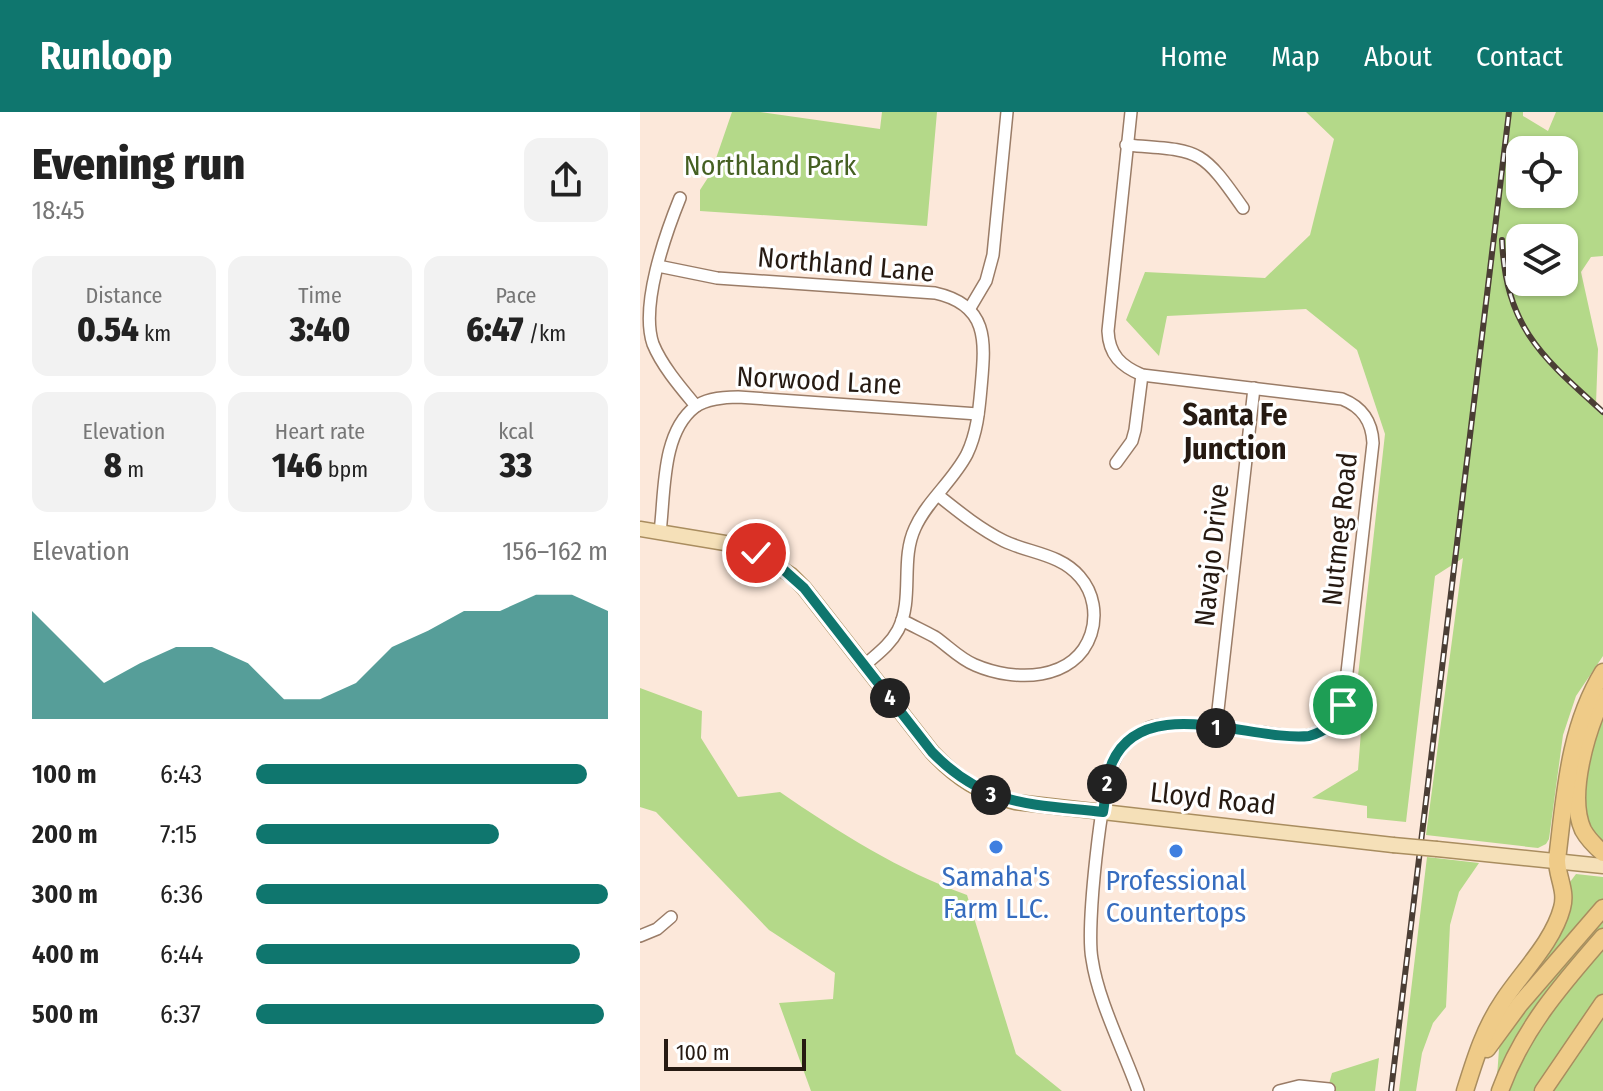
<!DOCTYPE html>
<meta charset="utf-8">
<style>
:root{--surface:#fff;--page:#f2f2f2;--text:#222;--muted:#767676;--accent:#0f766e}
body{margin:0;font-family:"Fira Sans Condensed",sans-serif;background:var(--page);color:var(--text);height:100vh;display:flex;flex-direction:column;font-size:30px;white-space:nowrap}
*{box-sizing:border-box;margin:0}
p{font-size:26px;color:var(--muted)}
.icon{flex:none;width:44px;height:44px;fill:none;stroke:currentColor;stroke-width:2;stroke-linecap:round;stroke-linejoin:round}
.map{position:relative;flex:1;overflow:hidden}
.details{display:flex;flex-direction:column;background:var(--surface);width:640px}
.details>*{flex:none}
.buttons{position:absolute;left:866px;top:24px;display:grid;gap:16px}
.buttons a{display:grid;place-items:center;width:72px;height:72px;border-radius:16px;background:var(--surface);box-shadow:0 2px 6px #0004;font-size:40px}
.scale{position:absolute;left:24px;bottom:20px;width:142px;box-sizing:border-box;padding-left:8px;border:4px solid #261a12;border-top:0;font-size:22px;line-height:28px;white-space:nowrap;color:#261a12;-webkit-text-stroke:6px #fff;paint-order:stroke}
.pin{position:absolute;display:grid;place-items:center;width:68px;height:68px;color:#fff;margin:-34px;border:4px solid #fff;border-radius:50%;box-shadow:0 2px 8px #0007}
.km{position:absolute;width:40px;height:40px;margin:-20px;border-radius:50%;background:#222;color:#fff;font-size:22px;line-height:40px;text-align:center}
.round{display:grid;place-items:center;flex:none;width:84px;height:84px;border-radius:16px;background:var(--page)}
.summary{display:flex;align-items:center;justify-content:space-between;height:136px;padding:0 32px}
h1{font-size:44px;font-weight:800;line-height:60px}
.figures{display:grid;grid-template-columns:repeat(3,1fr);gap:12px;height:136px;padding:8px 32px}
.figures div{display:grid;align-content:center;border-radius:16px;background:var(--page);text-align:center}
.figures b{font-size:34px;font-weight:800}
.figures small{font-size:22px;font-weight:400}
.figures p{font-size:22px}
.chart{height:224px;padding:16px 32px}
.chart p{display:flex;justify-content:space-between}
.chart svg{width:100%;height:144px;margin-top:8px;fill:var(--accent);opacity:.7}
ul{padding:0 32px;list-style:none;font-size:26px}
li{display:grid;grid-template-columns:128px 96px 1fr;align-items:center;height:60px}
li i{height:20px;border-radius:10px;background:var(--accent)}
header{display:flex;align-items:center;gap:48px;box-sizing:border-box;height:112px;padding:0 40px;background:var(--accent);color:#fff}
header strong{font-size:38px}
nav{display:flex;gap:44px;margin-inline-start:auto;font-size:28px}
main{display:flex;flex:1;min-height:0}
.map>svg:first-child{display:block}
.green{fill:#b4d989;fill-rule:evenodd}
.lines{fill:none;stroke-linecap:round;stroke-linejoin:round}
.minor-casing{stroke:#9a7c67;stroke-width:14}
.major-casing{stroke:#a98d5f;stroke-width:17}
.highway-casing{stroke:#a98d5f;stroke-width:19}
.minor{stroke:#fff;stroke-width:11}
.major{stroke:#f5e0b8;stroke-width:14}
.highway{stroke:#efcb88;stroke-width:16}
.rail-casing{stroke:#4b3e35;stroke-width:6}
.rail{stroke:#fff;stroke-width:3;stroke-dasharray:9;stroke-linecap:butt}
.major-bridge-casing{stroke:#a98d5f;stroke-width:17;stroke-linecap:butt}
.major-bridge{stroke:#f5e0b8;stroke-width:14}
.route-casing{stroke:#fff;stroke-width:16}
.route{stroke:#0f766e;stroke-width:10}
.shop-dot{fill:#3f7fe0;stroke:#fff;stroke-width:3}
.labels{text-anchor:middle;stroke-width:6;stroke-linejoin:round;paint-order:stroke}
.park-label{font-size:28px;fill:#456022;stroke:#fff}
.street-label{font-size:28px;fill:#261a12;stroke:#fff}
.shop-label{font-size:28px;fill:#366cbe;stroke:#fff}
.neighbourhood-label{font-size:30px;font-weight:bold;fill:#261a12;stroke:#fff}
</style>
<header>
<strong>Runloop</strong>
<nav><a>Home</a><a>Map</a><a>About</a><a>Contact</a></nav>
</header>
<main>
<section class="details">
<div class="summary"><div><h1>Evening run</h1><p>18:45</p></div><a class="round"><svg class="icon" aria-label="share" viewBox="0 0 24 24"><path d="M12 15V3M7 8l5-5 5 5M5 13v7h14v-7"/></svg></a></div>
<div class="figures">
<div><p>Distance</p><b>0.54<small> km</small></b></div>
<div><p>Time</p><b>3:40</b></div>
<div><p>Pace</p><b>6:47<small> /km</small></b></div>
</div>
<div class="figures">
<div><p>Elevation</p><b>8<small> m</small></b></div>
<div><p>Heart rate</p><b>146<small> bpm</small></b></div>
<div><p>kcal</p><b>33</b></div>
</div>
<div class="chart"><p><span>Elevation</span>156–162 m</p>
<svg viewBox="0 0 160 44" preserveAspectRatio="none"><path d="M0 44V11L10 22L20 33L30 27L40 22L50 22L60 27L70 38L80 38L90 33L100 22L110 17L120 11L130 11L140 6L150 6L160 11V44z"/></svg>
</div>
<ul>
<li><b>100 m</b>6:43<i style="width:94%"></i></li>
<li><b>200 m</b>7:15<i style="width:69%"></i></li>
<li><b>300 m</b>6:36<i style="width:100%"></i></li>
<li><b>400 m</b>6:44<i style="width:92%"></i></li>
<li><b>500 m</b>6:37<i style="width:99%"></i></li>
</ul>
</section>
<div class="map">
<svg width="963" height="979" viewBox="0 0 963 979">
<rect width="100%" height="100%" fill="#fce8da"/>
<g class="green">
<polygon points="92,0 120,0 240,17 242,0 297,0 287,114 60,99 60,78 71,61"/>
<path d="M 666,0 L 883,0 L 883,4 L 908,19 L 916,0 L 963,0 L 963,144 L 951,145 L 941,160 L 958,237 L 956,292 L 963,298 L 963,544 L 936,584 L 923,623 L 909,727 L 906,732 L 898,736 L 786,723 L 823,446 L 795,464 L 766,710 L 727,706 L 727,694 L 672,686 L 718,658 L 722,607 L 716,582 L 745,322 L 717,238 L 666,197 L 527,204 L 519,244 L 486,208 L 505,160 L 625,166 L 670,123 L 694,27 ZM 924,38 L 924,82 L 880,82 L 880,38 ZM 880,126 L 924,126 L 924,170 L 880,170 Z"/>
<path d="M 0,576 L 62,599 L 61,626 L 98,685 L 140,680 C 198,720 260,759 327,783 L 376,942 L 422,979 L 171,979 L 139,891 L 193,887 L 195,861 L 129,818 L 16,700 L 0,695 Z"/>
<polygon points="963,597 963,733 946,712 943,671"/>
<polygon points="787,745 839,751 819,780 810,813 806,895 793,911 782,941 776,979 759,979"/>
<polygon points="936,762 963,765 963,979 856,979 859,937 871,887 930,794 930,770"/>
<polygon points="739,946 735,979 687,979 692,961"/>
</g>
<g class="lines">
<g class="minor-casing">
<g id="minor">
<path d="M 491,0 L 468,219 C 469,243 481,254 502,263 L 702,287 C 722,295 732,309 733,331 L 704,587 C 698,611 683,623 659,625 C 625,622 536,605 508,616 C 493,623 481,634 474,649 C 461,676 446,816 452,847 C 458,889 484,939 498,979"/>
<path d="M 486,33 C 559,39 560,34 603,96"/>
<path d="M 40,86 C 25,123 0,194 13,232 C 22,254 41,276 56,294"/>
<path d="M 18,154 L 77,166 L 295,181 C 350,193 345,231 341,276 C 339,299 337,321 327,342 C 313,369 287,389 275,416 C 260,448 274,487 258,518 C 250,533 237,542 225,553"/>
<polyline points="330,196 346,169 353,143 367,0"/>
<polyline points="476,351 492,329 495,318 502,263"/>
<path d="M 20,420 C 25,382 21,321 55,295 C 65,287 85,285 98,285 L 338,302"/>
<path d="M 262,508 C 273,514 284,519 295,525 C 308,534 320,547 335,553 C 374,570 435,570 451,522 C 457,503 454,481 440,465 C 421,442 389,441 364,429 C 340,417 319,400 299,384"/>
<polyline points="576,616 614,276"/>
<polyline points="0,824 17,817 31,805"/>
<polyline points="639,979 659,974 689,977"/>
</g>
</g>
<g class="major-casing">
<g id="major">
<path d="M 0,417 L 97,433 L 116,441 L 151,463 L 164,476 L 292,640 C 316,666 341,682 375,690 L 753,733"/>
<polyline points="797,737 963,754"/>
</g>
</g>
<g class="highway-casing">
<g id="highway">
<path d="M 963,585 C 947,618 927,683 943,718 C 948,727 955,734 963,741"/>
<polyline points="847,937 880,892 963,796"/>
<path d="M 825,979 C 835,947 844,917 863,889 C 882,860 913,830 922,796 C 927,779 917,765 917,748 C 925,684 928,617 963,560"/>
<path d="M 860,979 C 882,918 921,873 963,825"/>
<polyline points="903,979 963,891"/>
</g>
</g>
<use href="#minor" class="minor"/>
<use href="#major" class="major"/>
<use href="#highway" class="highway"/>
<g class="rail-casing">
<g id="rail">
<path d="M 862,128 C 866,216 902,245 963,300"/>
<polyline points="751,979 869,0"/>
</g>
</g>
<use href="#rail" class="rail"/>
<g class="major-bridge-casing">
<polyline id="major-bridge" points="753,733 797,737"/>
</g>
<use href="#major-bridge" class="major-bridge"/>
</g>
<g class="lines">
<g class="route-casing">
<path id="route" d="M 116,441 L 136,451 L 164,476 L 292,640 C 345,695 392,692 463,700 C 466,684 466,666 472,651 C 503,579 612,630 669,624 C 687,619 696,610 703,593"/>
</g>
<use href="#route" class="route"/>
</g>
<g class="shop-dot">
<circle cx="356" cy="735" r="8"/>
<circle cx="536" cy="739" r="8"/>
</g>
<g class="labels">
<g class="park-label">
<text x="130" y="63">Northland Park</text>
</g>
<g class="street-label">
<text transform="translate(206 152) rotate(5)" y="10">Northland Lane</text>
<text transform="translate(179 268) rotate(3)" y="10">Norwood Lane</text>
<text transform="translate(699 417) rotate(-84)" y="10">Nutmeg Road</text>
<text transform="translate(571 443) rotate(-84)" y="10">Navajo Drive</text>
<text transform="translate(573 686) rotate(6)" y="10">Lloyd Road</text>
</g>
<g class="shop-label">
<text x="356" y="774">Samaha's<tspan x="356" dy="32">Farm LLC.</tspan></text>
<text x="536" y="778">Professional<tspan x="536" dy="32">Countertops</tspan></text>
</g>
<g class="neighbourhood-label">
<text x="595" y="313">Santa Fe<tspan x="595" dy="34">Junction</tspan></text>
</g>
</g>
</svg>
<div class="buttons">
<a><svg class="icon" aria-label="locate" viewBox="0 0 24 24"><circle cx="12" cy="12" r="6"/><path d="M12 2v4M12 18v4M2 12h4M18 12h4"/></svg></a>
<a><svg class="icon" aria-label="layers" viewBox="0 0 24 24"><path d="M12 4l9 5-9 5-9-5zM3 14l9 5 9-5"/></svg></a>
</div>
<div class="scale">100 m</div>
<div class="pin" style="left:703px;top:593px;background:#1e9e55"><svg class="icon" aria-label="arrive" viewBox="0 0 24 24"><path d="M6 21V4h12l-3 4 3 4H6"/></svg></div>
<div class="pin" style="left:116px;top:441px;background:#d93025"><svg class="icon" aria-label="check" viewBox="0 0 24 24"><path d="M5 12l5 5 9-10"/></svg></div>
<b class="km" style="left:576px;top:616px">1</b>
<b class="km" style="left:467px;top:672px">2</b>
<b class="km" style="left:351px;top:683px">3</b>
<b class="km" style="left:250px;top:586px">4</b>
</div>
</main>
